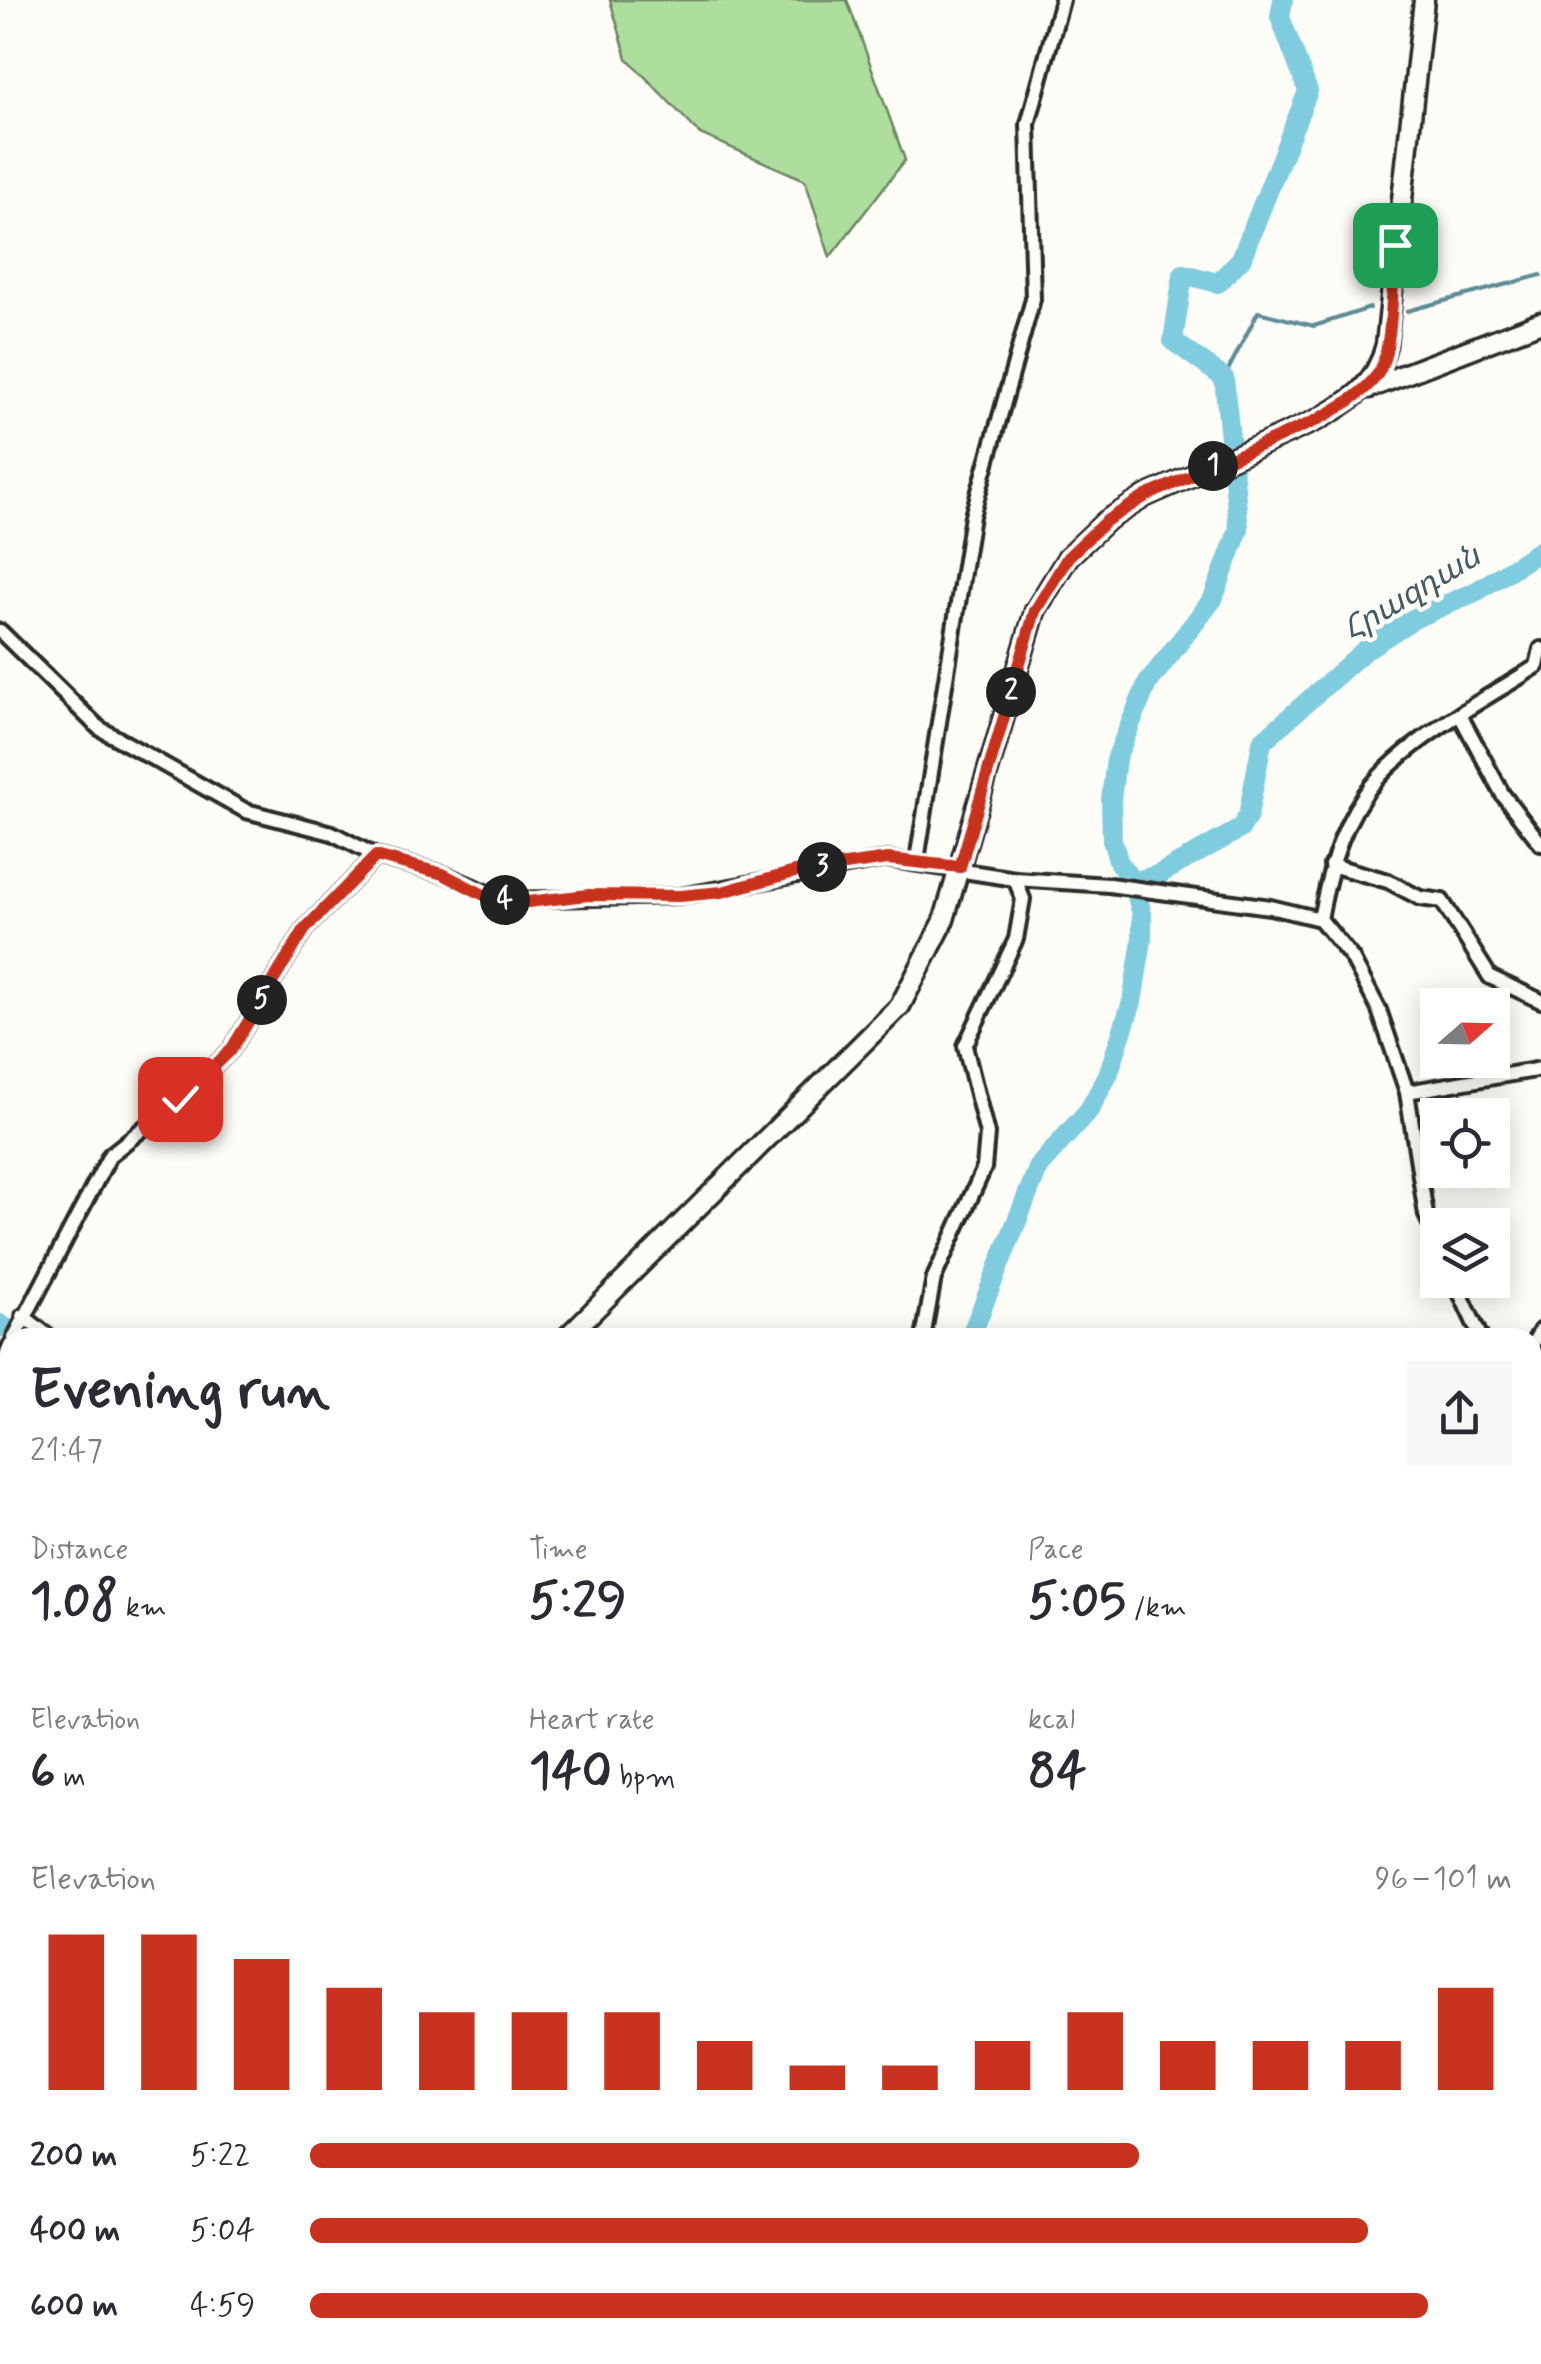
<!DOCTYPE html>
<meta charset="utf-8">
<style>
:root{--surface:#fff;--page:#f7f7f7;--text:#2b2b33;--muted:#7c7c81;--accent:#c8321e}
body{margin:0;font-family:Mynerve,"Noto Sans Armenian",sans-serif;background:var(--page);color:var(--text);height:100vh;display:flex;flex-direction:column;font-size:38px;white-space:nowrap}
*{box-sizing:border-box;margin:0}
p{font-size:32px;color:var(--muted)}
.icon{flex:none;width:55px;height:55px;fill:none;stroke:currentColor;stroke-width:2;stroke-linecap:round;stroke-linejoin:round}
.map{position:relative;flex:1;overflow:hidden}
.side{position:absolute;left:0px;top:1328px;width:1542px;height:1038px;display:flex;flex-direction:column;background:var(--surface);border-radius:30px 30px 0 0;box-shadow:0 5px 25px #0003}
.side>*{flex:none}
.needle{width:65px;rotate:70deg}
.tools{position:absolute;left:1420px;top:988px;display:grid;gap:20px}
.tools a{display:grid;place-items:center;width:90px;height:90px;border-radius:0px;background:var(--surface);box-shadow:0 5px 25px #0003;font-size:50px}
.pin{position:absolute;display:grid;place-items:center;width:85px;height:85px;color:#fff;margin:-42px;border-radius:20px;box-shadow:0 5px 15px #0006}
.km{position:absolute;width:50px;height:50px;margin:-25px;border-radius:50%;background:#222;color:#fff;font-size:28px;line-height:50px;text-align:center}
.round{display:grid;place-items:center;flex:none;width:105px;height:105px;border-radius:0px;background:var(--page)}
.headline{display:flex;align-items:center;justify-content:space-between;height:170px;padding:0 30px}
h1{font-size:55px;font-weight:700;line-height:75px}
.metrics{display:grid;grid-template-columns:repeat(3,1fr);gap:15px;height:170px;padding:10px 30px}
.metrics div{display:grid;align-content:center}
.metrics b{font-size:50px;font-weight:700}
.metrics small{font-size:28px;font-weight:400}
.metrics p{font-size:28px}
.chart{height:280px;padding:20px 30px}
.chart p{display:flex;justify-content:space-between}
.chart svg{width:100%;height:180px;margin-top:10px;stroke:var(--accent);stroke-width:6}
ul{padding:0 30px;list-style:none;font-size:32px}
li{display:grid;grid-template-columns:160px 120px 1fr;align-items:center;height:75px}
li i{height:25px;border-radius:12px;background:var(--accent)}
.map>svg:first-child{display:block}
.green{fill:#aede9e;stroke:#6c8464;stroke-width:2.5}
.water{fill:#7fccde;stroke:#5d8c96;stroke-width:2.5}
.lines{fill:none;stroke-linecap:round;stroke-linejoin:round}
.stream{stroke:#5d8c96;stroke-width:4}
.river{stroke:#7fccde;stroke-width:20}
.street-casing{stroke:#2b2b2b;stroke-width:20}
.secondary-casing{stroke:#2b2b2b;stroke-width:25}
.primary-casing{stroke:#2b2b2b;stroke-width:28}
.street{stroke:#fdfcf7;stroke-width:12}
.secondary{stroke:#fdfcf7;stroke-width:18}
.primary{stroke:#fdfcf7;stroke-width:20}
.route-casing{stroke:#fff;stroke-width:20}
.route{stroke:#c8321e;stroke-width:12}
.labels{text-anchor:middle;stroke-width:9;stroke-linejoin:round;paint-order:stroke}
.water-label{font-size:32px;font-style:italic;fill:#445b61;stroke:#fdfcf7}
</style>
<div class="map">
<svg width="1541" height="2364" viewBox="0 0 1541 2364">
<rect width="100%" height="100%" fill="#fdfcf7"/>
<filter id="ink" filterUnits="userSpaceOnUse"><feTurbulence type="fractalNoise" baseFrequency=".01" numOctaves="2"/><feDisplacementMap in="SourceGraphic" scale="20" xChannelSelector="R" yChannelSelector="G"/><feConvolveMatrix kernelMatrix="1 2 1 2 8 2 1 2 1" color-interpolation-filters="sRGB"/></filter>
<g filter="url(#ink)">
<g class="green">
<polygon points="610,0 847,0 905,160 830,257 805,180 700,134 627,58"/>
<polygon points="502,2355 629,2355 634,2364 520,2364"/>
</g>
<polygon class="water" points="665,2355 743,2355 747,2364 666,2364"/>
<g class="lines">
<g class="stream">
<polyline points="1407,311 1541,275"/>
<polyline points="1224,378 1258,312 1314,326 1370,308"/>
</g>
<g class="river">
<polyline points="1133,882 1158,875 1240,829 1248,816 1262,742 1365,650 1413,619 1477,591 1541,550"/>
<polyline points="0,1324 9,1330"/>
<polyline points="970,1338 1039,1166 1089,1110 1108,1075 1132,1002 1142,940 1142,914 1133,882 1119,863 1112,840 1111,800 1116,759 1147,684 1213,599 1239,529 1224,378 1173,341 1183,274 1218,283 1241,259 1308,91 1280,17 1283,0"/>
<polyline points="0,1988 10,1986"/>
</g>
<g class="street-casing">
<g id="street">
<polyline points="0,631 99,728 246,811 332,833 376,856 443,874 505,900 680,896 887,859 1015,879 1109,885 1270,907 1320,919 1352,958 1379,1010 1407,1092 1426,1215 1438,1241"/>
<polyline points="1461,717 1503,795 1541,844"/>
<polyline points="917,860 972,516 1033,299 1028,124 1062,0"/>
<polyline points="1331,865 1388,881 1420,898 1442,901 1490,977 1541,1001"/>
<path d="M 1320,919 C 1328,877 1339,832 1364,796 C 1398,744 1485,700 1537,666 L 1541,649"/>
<polyline points="1407,1092 1541,1069"/>
<polyline points="1454,1280 1481,1338"/>
<polyline points="23,1316 51,1338"/>
<polyline points="14,1338 110,1155 180,1099 231,1050 305,929 376,856"/>
<polyline points="923,1338 934,1278 984,1168 987,1134 965,1046 1016,939 1023,899 1015,879"/>
<polyline points="1532,1345 1541,1330"/>
<polyline points="0,1371 10,1346"/>
<polyline points="0,1875 10,1866"/>
<polyline points="921,2355 927,2364"/>
<polyline points="29,2364 38,2355"/>
<polyline points="940,2364 943,2355"/>
<polyline points="988,2364 993,2355"/>
<polyline points="1517,2364 1517,2355"/>
</g>
</g>
<g class="secondary-casing">
<g id="secondary">
<polyline points="1369,388 1541,322"/>
<path d="M 566,1338 L 900,1006 L 943,923 L 1035,611 L 1068,557 L 1106,521 L 1146,496 L 1315,421 C 1351,401 1375,387 1386,345 L 1424,0"/>
<polyline points="1532,2320 1541,2320"/>
<polyline points="1222,2364 1250,2355"/>
<polyline points="1417,2364 1417,2355"/>
</g>
</g>
<g class="primary-casing">
<g id="primary">
<polyline points="0,1619 10,1640"/>
<polyline points="302,2355 303,2364"/>
</g>
</g>
<use href="#street" class="street"/>
<use href="#secondary" class="secondary"/>
<use href="#primary" class="primary"/>
</g>
</g>
<g class="lines" filter="url(#ink)">
<g class="route-casing">
<path id="route" d="M 180,1099 L 231,1050 L 305,929 L 376,856 L 443,874 L 486,896 L 528,902 L 588,895 L 680,896 L 722,892 L 795,872 L 888,859 L 960,867 L 1035,611 L 1068,557 L 1106,521 L 1146,496 L 1315,421 C 1335,410 1363,395 1377,375 C 1394,351 1392,276 1395,245"/>
</g>
<use href="#route" class="route"/>
</g>
<g class="labels">
<g class="water-label">
<text transform="translate(1411 592) rotate(-31)" y="11">Հրազդան</text>
</g>
</g>
</svg>
<div class="tools">
<a><svg class="needle" viewBox="-14 -14 28 28"><path d="M0-13l5 13h-10z" fill="#e53935"/><path d="M0 13l5-13h-10z" fill="#7c7c81"/></svg></a>
<a><svg class="icon" aria-label="locate" viewBox="0 0 24 24"><circle cx="12" cy="12" r="6"/><path d="M12 2v4M12 18v4M2 12h4M18 12h4"/></svg></a>
<a><svg class="icon" aria-label="layers" viewBox="0 0 24 24"><path d="M12 4l9 5-9 5-9-5zM3 14l9 5 9-5"/></svg></a>
</div>
<div class="pin" style="left:1395px;top:245px;background:#1e9e55"><svg class="icon" aria-label="arrive" viewBox="0 0 24 24"><path d="M6 21V4h12l-3 4 3 4H6"/></svg></div>
<div class="pin" style="left:180px;top:1099px;background:#d93025"><svg class="icon" aria-label="check" viewBox="0 0 24 24"><path d="M5 12l5 5 9-10"/></svg></div>
<b class="km" style="left:1213px;top:466px">1</b>
<b class="km" style="left:1011px;top:692px">2</b>
<b class="km" style="left:822px;top:867px">3</b>
<b class="km" style="left:505px;top:900px">4</b>
<b class="km" style="left:262px;top:1000px">5</b>
<section class="side">
<div class="headline"><div><h1>Evening run</h1><p>21:47</p></div><a class="round"><svg class="icon" aria-label="share" viewBox="0 0 24 24"><path d="M12 15V3M7 8l5-5 5 5M5 13v7h14v-7"/></svg></a></div>
<div class="metrics">
<div><p>Distance</p><b>1.08<small> km</small></b></div>
<div><p>Time</p><b>5:29</b></div>
<div><p>Pace</p><b>5:05<small> /km</small></b></div>
</div>
<div class="metrics">
<div><p>Elevation</p><b>6<small> m</small></b></div>
<div><p>Heart rate</p><b>140<small> bpm</small></b></div>
<div><p>kcal</p><b>84</b></div>
</div>
<div class="chart"><p><span>Elevation</span>96–101 m</p>
<svg viewBox="0 0 160 44" preserveAspectRatio="none"><path d="M5 44V6M15 44V6M25 44V12M35 44V19M45 44V25M55 44V25M65 44V25M75 44V32M85 44V38M95 44V38M105 44V32M115 44V25M125 44V32M135 44V32M145 44V32M155 44V19"/></svg>
</div>
<ul>
<li><b>200 m</b>5:22<i style="width:69%"></i></li>
<li><b>400 m</b>5:04<i style="width:88%"></i></li>
<li><b>600 m</b>4:59<i style="width:93%"></i></li>
</ul>
</section>
</div>
